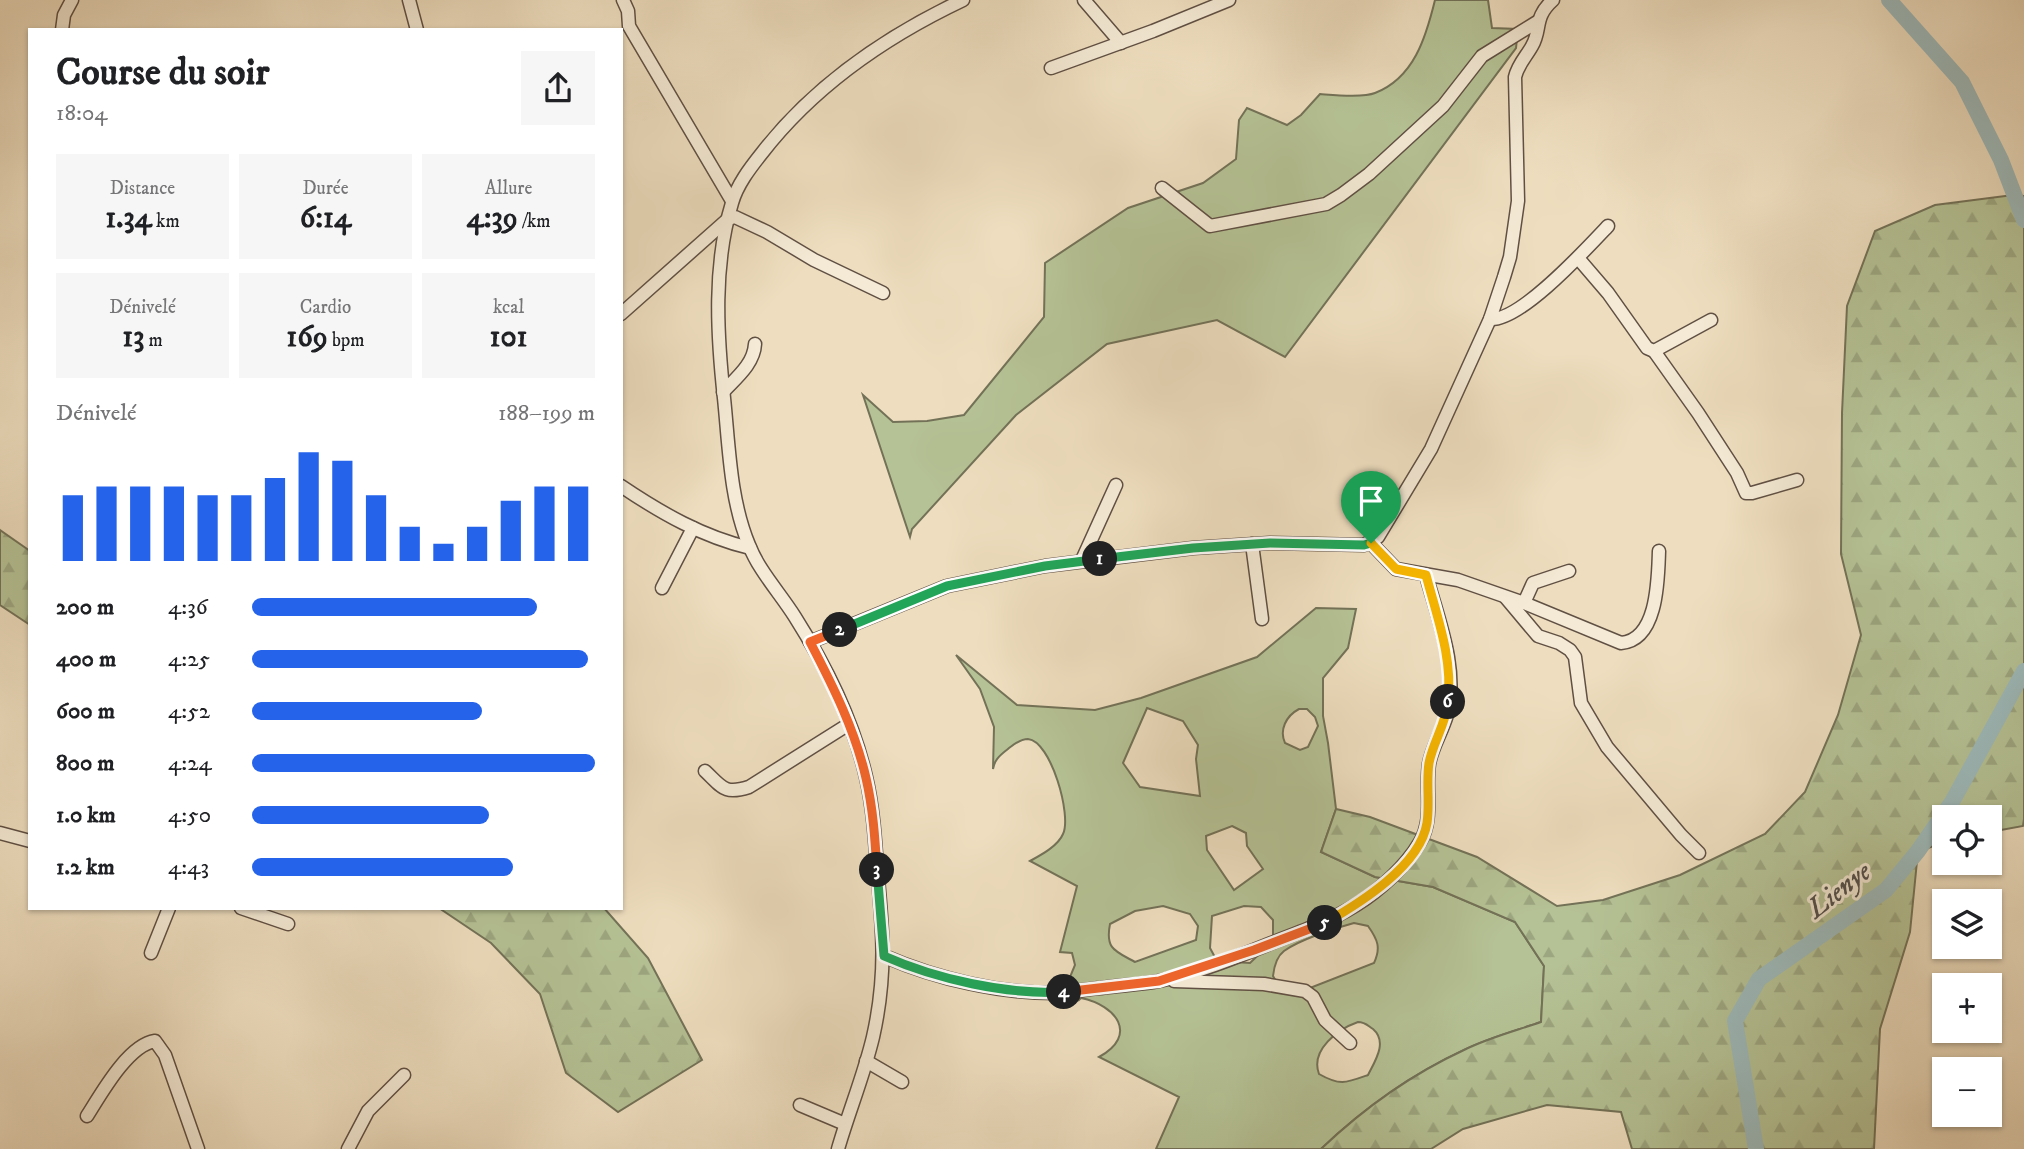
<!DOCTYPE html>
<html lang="fr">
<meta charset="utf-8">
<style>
:root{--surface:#fff;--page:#f6f6f6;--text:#202124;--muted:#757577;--accent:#2563eb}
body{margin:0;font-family:"IM FELL DW Pica",serif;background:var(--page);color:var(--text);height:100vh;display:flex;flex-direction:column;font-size:26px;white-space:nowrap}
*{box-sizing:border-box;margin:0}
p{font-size:23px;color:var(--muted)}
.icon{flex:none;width:38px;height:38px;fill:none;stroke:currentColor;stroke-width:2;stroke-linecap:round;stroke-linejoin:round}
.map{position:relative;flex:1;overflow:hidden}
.panel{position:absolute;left:28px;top:28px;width:595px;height:882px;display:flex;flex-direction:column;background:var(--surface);border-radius:0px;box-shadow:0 2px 5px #0004}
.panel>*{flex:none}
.buttons{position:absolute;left:1932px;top:805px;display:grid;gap:14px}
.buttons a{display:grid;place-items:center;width:70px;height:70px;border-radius:0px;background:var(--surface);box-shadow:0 2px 5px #0004;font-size:35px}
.pin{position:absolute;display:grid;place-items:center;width:60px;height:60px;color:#fff;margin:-72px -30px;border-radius:50% 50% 50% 0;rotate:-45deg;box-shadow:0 0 7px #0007}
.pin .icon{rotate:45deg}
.km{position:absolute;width:35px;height:35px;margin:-18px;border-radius:50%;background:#222;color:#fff;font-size:19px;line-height:35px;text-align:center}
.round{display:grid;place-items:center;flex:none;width:74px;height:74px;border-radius:0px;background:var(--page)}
.summary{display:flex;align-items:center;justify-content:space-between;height:119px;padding:0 28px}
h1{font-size:38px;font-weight:800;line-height:52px}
.metrics{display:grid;grid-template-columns:repeat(3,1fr);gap:10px;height:119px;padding:7px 28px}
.metrics div{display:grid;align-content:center;border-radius:0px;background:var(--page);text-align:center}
.metrics b{font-size:30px;font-weight:800}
.metrics small{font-size:19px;font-weight:400}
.metrics p{font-size:19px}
.chart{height:196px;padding:14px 28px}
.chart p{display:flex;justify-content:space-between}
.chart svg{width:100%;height:126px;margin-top:7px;stroke:var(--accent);stroke-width:6}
ul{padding:0 28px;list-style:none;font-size:23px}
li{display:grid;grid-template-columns:112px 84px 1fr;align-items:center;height:52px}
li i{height:18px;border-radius:9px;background:var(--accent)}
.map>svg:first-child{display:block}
.grass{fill:#b5c295;stroke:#737258;stroke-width:2;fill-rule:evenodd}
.forest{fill:url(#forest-firs);stroke:#737258;stroke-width:2}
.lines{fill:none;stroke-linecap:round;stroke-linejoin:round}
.river{stroke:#9dbabb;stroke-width:16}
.minor-casing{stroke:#605044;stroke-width:15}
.minor{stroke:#f4ead5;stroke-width:12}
.split-1-casing{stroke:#fff;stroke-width:14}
.split-2-casing{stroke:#fff;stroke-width:14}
.split-3-casing{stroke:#fff;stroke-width:14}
.split-4-casing{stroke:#fff;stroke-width:14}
.split-5-casing{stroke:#fff;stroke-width:14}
.split-6-casing{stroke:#fff;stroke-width:14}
.split-7-casing{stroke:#fff;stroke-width:14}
.split-1{stroke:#22a559;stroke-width:9}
.split-2{stroke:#22a559;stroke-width:9}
.split-3{stroke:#f0652b;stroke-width:9}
.split-4{stroke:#22a559;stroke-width:9}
.split-5{stroke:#f0652b;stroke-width:9}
.split-6{stroke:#f5b400;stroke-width:9}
.split-7{stroke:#f5b400;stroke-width:9}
.labels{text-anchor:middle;stroke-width:6;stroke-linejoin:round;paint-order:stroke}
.water-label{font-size:28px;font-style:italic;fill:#514f4b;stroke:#f4ead5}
</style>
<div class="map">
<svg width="2024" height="1149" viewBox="0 0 2024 1149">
<defs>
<pattern id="forest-firs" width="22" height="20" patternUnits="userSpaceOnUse" patternTransform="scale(1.75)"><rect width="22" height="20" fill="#b5c295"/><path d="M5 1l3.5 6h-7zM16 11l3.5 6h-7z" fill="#9ca680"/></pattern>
</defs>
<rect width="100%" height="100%" fill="#eedebf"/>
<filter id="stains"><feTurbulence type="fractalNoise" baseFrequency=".00286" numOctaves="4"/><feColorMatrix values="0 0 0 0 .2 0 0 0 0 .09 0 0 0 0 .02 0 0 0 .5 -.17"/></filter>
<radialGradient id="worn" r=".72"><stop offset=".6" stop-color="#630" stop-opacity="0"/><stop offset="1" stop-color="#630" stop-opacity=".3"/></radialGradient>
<g class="grass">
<path d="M 1435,0 L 1488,0 L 1492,28 L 1518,29 L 1516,48 L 1285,357 L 1217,320 L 1107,344 L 1016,415 L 912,529 L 910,537 L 863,395 L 893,422 L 927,421 L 964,415 L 1044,317 L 1045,263 L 1128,208 L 1203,183 L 1236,159 L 1239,120 L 1247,108 L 1287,125 L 1301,115 L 1320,94 C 1334,95 1363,98 1375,93 C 1414,78 1426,37 1435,0 Z"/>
<path d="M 1316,608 L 1356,609 L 1348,648 L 1323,678 L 1323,716 L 1328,743 L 1336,809 L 1321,852 L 1375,877 L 1433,887 L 1515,922 L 1544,966 L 1541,1022 C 1515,1031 1488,1038 1464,1050 C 1410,1075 1364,1108 1321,1149 L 1156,1149 L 1179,1097 L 1099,1057 C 1139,1035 1116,1005 1081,998 L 1079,1000 L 1070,977 L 1075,965 L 1072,953 L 1060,952 L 1077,886 L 1030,861 C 1041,855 1058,846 1063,834 C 1072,816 1051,741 1028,739 C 1021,739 1014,744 1009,748 C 1001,755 995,758 993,769 L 994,727 L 980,689 L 956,655 L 1017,705 L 1095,710 L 1141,698 L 1257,657 ZM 1147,708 L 1183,721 L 1198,745 L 1196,759 L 1200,796 L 1140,787 L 1123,763 ZM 1299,709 L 1307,709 L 1315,717 L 1318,726 L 1308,747 L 1300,750 L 1285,743 C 1279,730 1286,716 1299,709 ZM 1232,826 L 1246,833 L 1247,846 L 1263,869 L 1234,890 L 1207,850 L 1206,836 ZM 1163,906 L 1190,914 L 1198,926 L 1196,940 L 1135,962 C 1115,951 1105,949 1110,924 L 1135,911 ZM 1244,906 L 1261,907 L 1273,920 L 1273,941 L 1250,963 L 1217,961 L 1210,948 L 1212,916 ZM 1354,923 L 1368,926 C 1378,940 1381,948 1374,963 L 1310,988 L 1280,988 L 1273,976 C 1274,967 1276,957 1284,951 C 1299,940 1335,928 1354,923 ZM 1358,1022 C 1365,1022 1367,1025 1373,1029 C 1388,1042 1375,1061 1368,1075 C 1346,1083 1340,1086 1319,1074 C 1310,1050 1338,1029 1358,1022 Z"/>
</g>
<g class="forest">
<path d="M 2013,195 L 2024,196 L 2024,819 L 2023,826 L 1990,832 L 1990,817 L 1944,817 L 1944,843 L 1918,851 L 1910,932 L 1880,1029 L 1874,1149 L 1632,1149 L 1621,1112 L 1547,1105 L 1463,1129 L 1431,1149 L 1321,1149 C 1364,1108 1410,1075 1464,1050 C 1488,1038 1515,1031 1541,1022 L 1544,966 L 1515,922 L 1433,887 L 1375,877 L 1321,852 L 1336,809 L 1370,817 L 1477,857 L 1557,906 L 1603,900 L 1680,875 L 1765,834 L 1805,792 L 1838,715 L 1861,635 L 1841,554 L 1842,413 L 1847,306 L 1875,231 L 1935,205 Z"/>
<polygon points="0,530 30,551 30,625 0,605"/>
<polygon points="439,908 604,908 648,958 702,1060 618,1112 566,1073 540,994 491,943"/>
</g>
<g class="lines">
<g class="river">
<polyline points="1889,0 1962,82 2001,160 2024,220"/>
<polyline points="1756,1149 1735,1021 1759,979 1886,890 1918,851 1952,802 2024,671"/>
</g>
<g class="minor-casing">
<g id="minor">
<polyline points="409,0 417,30"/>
<polyline points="623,0 628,11 629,26 732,201"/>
<polyline points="1084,0 1121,43"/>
<polyline points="62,30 64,15 72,0"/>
<polyline points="1051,68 1153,31 1229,0"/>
<polyline points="1162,188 1210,226 1326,204 1341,195 1369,174 1443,106 1482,56 1537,22"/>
<polyline points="1578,258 1608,293 1647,348 1654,351 1711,320"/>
<polyline points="621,314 728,219 735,217 767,232 814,260 883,293"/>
<path d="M 1490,319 C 1520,322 1587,248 1608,226"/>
<polyline points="1654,351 1698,413 1737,473 1746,493 1752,493 1797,480"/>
<path d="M 723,392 C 736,378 754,364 755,344"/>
<path d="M 621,486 C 661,513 703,537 750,548"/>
<path d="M 1371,543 L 1396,569 L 1458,580 L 1524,603 L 1621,643 C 1658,640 1658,579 1659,551"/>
<polyline points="1252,544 1262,619"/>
<polyline points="1082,560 1116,485"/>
<polyline points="662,588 693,528"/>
<polyline points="1506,598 1538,636 1559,643 1570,650 1575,657 1581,703 1607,747 1681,835 1699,853"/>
<polyline points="1524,603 1533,583 1569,571"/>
<path d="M 810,642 L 947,586 L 1045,566 L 1193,548 L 1270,543 L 1364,545 L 1378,537 L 1431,449 L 1490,319 L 1504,277 L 1510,257 L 1518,201 L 1515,77 C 1518,64 1526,57 1532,46 C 1542,29 1533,18 1553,0"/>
<path d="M 705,771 C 722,787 724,795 749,787 L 849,724"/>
<polyline points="0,833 30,841"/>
<polyline points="241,908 288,924"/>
<polyline points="151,953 169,908"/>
<path d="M 884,956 C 937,979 1001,994 1059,993 C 1073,992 1087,989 1101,988 C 1120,985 1140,985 1159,981 C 1198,973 1237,957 1274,942 C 1303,931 1330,921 1356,905 C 1379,891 1406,866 1420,842 C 1434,819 1425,790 1429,764 C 1432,747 1442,732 1447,715 C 1459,669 1438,619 1426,575"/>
<polyline points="1174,981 1264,984 1305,991 1313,997 1325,1020 1350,1043"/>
<polyline points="866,1061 902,1082"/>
<polyline points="800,1105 845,1124"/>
<path d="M 87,1116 C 101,1094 128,1045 155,1041 L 165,1055 L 198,1149"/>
<polyline points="348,1149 368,1111 404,1075"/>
<path d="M 838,1149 C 849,1111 864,1075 873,1037 C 887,975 883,930 877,868 C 875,838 873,807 866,777 C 853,720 826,666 795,617 C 780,593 759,571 749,545 C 730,500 729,446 724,398 C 717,334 713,265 732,203 C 737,185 750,168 762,153 C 814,86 887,36 963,0"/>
</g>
</g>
<use href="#minor" class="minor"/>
</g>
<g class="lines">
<g class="split-1-casing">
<polyline id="split-1" points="1100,559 1193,548 1270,543 1364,545 1371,543"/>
</g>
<g class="split-2-casing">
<polyline id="split-2" points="840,630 947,586 1045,566 1100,559"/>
</g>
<g class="split-3-casing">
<path id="split-3" d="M 840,630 L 810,642 C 833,686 855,730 866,778 C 873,808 875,839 877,870"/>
</g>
<g class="split-4-casing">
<path id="split-4" d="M 877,870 L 884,956 C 936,979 1007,995 1064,992"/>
</g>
<g class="split-5-casing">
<polyline id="split-5" points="1064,992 1159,981 1254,950 1325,923"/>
</g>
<g class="split-6-casing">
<path id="split-6" d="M 1325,923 C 1360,903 1420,866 1427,823 C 1430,803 1426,783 1429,763 C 1433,742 1446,724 1448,702"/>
</g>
<g class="split-7-casing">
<path id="split-7" d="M 1371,543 L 1396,569 L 1426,575 C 1437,617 1453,658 1448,702"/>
</g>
<use href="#split-1" class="split-1"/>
<use href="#split-2" class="split-2"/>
<use href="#split-3" class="split-3"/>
<use href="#split-4" class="split-4"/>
<use href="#split-5" class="split-5"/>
<use href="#split-6" class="split-6"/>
<use href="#split-7" class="split-7"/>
</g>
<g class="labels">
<g class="water-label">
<text transform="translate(1838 889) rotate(-38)" y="10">Lienye</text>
</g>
</g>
<rect width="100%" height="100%" filter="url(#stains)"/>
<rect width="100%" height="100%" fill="url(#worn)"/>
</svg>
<div class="buttons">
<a><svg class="icon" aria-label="locate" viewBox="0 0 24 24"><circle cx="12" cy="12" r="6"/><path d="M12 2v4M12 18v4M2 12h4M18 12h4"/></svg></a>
<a><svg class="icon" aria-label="layers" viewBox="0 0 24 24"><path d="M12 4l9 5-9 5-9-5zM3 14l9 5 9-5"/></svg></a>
<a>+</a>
<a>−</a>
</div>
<div class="pin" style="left:1371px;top:543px;background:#1e9e55"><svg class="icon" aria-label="arrive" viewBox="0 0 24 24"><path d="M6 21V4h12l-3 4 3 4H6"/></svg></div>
<b class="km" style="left:1100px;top:559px">1</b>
<b class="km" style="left:840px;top:630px">2</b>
<b class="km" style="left:877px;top:870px">3</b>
<b class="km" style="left:1064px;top:992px">4</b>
<b class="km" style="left:1325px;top:923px">5</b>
<b class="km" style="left:1448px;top:702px">6</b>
<section class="panel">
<div class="summary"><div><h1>Course du soir</h1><p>18:04</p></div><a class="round"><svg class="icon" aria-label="share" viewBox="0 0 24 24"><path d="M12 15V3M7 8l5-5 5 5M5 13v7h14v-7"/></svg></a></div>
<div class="metrics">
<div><p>Distance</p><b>1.34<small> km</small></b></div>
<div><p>Durée</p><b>6:14</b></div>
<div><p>Allure</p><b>4:39<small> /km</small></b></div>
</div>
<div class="metrics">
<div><p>Dénivelé</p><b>13<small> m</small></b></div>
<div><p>Cardio</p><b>169<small> bpm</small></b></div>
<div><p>kcal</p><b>101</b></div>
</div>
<div class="chart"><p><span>Dénivelé</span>188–199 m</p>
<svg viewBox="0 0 160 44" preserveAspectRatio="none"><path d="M5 44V21M15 44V18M25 44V18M35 44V18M45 44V21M55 44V21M65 44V15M75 44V6M85 44V9M95 44V21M105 44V32M115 44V38M125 44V32M135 44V23M145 44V18M155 44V18"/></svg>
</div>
<ul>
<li><b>200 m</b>4:36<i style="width:83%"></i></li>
<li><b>400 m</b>4:25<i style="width:98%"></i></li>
<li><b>600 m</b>4:52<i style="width:67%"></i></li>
<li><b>800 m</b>4:24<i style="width:100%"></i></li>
<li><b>1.0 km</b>4:50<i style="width:69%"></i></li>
<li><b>1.2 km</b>4:43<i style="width:76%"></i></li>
</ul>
</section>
</div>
